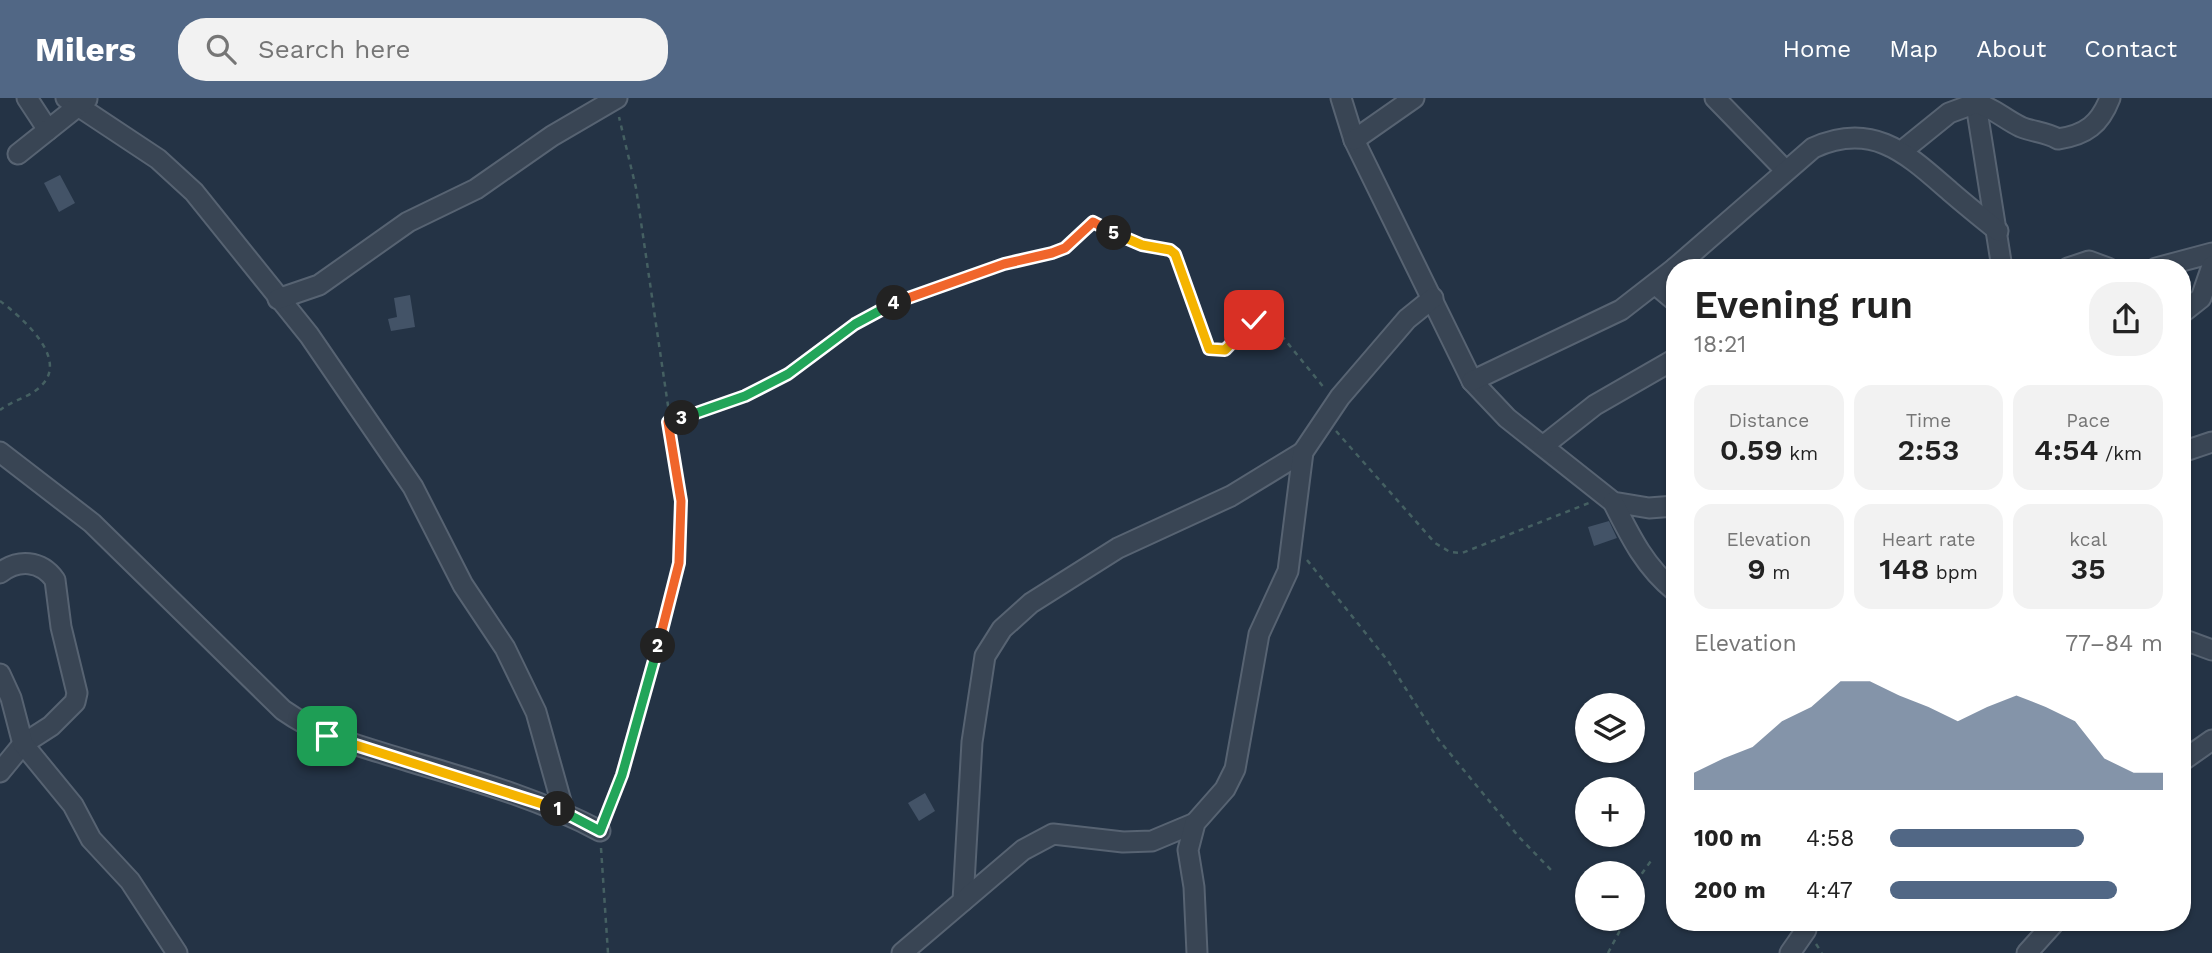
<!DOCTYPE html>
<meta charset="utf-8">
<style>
:root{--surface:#fff;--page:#f2f2f2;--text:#222;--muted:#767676;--accent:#516785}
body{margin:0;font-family:"Work Sans",sans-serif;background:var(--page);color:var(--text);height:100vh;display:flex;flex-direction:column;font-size:26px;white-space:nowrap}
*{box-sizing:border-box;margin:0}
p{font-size:23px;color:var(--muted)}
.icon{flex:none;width:38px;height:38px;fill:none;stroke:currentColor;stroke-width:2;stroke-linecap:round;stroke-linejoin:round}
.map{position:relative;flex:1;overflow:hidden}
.drawer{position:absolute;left:1666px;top:161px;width:525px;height:672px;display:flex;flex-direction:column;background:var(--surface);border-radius:28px;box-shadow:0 2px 5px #0004}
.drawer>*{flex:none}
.buttons{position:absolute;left:1575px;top:595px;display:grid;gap:14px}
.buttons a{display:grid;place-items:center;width:70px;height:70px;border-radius:50%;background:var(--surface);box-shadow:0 2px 5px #0004;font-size:35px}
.pin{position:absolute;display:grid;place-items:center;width:60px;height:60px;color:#fff;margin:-30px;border-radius:14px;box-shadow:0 4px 10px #0006}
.km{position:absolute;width:35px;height:35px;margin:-18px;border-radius:50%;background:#222;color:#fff;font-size:19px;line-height:35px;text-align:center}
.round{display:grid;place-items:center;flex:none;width:74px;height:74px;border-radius:28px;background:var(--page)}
.overview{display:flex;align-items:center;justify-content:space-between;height:119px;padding:0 28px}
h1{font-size:38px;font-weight:600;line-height:52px}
.figures{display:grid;grid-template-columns:repeat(3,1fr);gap:10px;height:119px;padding:7px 28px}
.figures div{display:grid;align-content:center;border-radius:18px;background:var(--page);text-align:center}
.figures b{font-size:30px;font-weight:600}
.figures small{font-size:19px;font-weight:400}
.figures p{font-size:19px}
.chart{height:196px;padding:14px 28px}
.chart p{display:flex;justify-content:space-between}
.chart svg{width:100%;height:126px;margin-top:7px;fill:var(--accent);opacity:.7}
ul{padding:0 28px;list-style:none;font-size:23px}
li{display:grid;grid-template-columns:112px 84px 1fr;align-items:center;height:52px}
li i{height:18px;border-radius:9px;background:var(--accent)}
header{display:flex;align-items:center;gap:42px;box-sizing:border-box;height:98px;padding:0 35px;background:var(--accent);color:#fff}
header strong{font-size:33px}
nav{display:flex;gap:38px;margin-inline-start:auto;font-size:24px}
.search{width:490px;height:63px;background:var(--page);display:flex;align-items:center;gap:18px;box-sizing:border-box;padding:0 24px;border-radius:28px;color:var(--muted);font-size:26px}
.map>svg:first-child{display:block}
.building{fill:#435367}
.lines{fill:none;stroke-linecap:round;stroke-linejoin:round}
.street-casing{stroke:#576372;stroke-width:23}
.path{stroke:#456062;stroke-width:2.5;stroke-dasharray:5 5;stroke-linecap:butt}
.street{stroke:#394554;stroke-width:19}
.split-1-casing{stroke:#fff;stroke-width:14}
.split-2-casing{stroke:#fff;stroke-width:14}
.split-3-casing{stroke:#fff;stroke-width:14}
.split-4-casing{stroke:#fff;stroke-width:14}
.split-5-casing{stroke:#fff;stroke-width:14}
.split-6-casing{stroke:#fff;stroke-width:14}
.split-1{stroke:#f5b400;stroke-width:9}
.split-2{stroke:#22a559;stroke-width:9}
.split-3{stroke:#f0652b;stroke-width:9}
.split-4{stroke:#22a559;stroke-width:9}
.split-5{stroke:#f0652b;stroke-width:9}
.split-6{stroke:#f5b400;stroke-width:9}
</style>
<header>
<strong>Milers</strong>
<div class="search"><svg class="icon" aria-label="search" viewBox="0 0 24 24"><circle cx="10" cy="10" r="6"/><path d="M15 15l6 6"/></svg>Search here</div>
<nav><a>Home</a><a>Map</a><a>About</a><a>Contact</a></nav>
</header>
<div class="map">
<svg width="2212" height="855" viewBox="0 0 2212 855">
<rect width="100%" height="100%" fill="#243345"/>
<g class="building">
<polygon points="60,77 75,105 59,114 44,85"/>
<polygon points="410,197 415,229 391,233 388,221 397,219 394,200"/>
<polygon points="1609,423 1617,440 1594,448 1588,429"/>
<polygon points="925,695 935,713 919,723 908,705"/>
</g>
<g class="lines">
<g class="street-casing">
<g id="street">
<polyline points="27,0 48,32"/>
<polyline points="66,0 158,61 194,94 309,237 413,389 463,487 505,550 536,614 564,714"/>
<polyline points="1341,0 1354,42 1472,283 1507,320 1613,404 1649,410 1675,408"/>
<polyline points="1715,0 1785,72"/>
<polyline points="1975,0 2002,170"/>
<polyline points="1354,42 1414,0"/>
<path d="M 1902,53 L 1949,15 L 1976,5 C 1994,10 2004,21 2021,29 C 2033,34 2046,34 2058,41 C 2086,37 2100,26 2110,0"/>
<polyline points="18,56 87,1"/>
<path d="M 1675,170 L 1813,50 C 1874,22 1908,57 1952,95 C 1967,108 1982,120 1998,133"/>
<polyline points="2068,170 2089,163 2108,170"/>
<polyline points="2156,170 2212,155"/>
<polyline points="1656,187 1675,203"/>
<polyline points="278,201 319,187 408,124 476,91 552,38 617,0"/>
<polyline points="2182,215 2201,200 2212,168"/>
<polyline points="1472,283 1621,212 1675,170"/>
<polyline points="1543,348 1595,307 1675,261"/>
<path d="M 0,354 L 92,425 L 283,612 C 324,641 368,650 415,665 C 479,684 542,702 600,733"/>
<polyline points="2182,354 2212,344"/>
<path d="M 1613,404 C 1630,438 1645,469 1675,493"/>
<path d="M 0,475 C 18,461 41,462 55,482 L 61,529 L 77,595 L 75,604 L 51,628 L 23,646 L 0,674"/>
<polyline points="2182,541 2212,552"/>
<polyline points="0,576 11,600 23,646 73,707 91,741 130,783 177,855"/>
<polyline points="2182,663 2212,642"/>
<polyline points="963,803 972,644 985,558 1002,531 1031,505 1118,450 1231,398 1303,354"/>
<polyline points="902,855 1023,752 1053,736 1123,744 1152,743 1195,725"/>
<polyline points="1197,855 1194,789 1188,752 1195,725 1225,691 1235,671 1259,536 1288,473 1303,354 1340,299 1407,221 1433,200"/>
<polyline points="1790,855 1806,832 1806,824"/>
<polyline points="2027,855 2055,824"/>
</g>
</g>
<g class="path">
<path d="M 0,203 C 20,218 69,259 42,287 C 31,299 13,302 0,312"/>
<polyline points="668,324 745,298 788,276 855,226 895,205 1004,166 1052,155 1065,150 1093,124 1142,147 1170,152 1176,157 1209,251 1225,252 1254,221 1260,219 1268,221 1325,291"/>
<polyline points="1336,333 1435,445 1450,454 1462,455 1589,405"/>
<polyline points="1307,462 1388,563 1438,641 1519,739 1553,774"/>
<polyline points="607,717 622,677 669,511 679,465 682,403 636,90 619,19"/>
<polyline points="601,750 608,855"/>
<polyline points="1633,804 1638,781 1653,760"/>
<polyline points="2014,824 2024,832"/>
<polyline points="1816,846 1822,855"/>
<polyline points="1608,855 1626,821"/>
</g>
<use href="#street" class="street"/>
</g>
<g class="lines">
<g class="split-1-casing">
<polyline id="split-1" points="327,638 558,711"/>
</g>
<g class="split-2-casing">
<polyline id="split-2" points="558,711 600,733 622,677 658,548"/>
</g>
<g class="split-3-casing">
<polyline id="split-3" points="658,548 679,465 681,403 668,324 682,320"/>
</g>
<g class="split-4-casing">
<polyline id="split-4" points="682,320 745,298 788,276 855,226 894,205"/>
</g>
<g class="split-5-casing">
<polyline id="split-5" points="894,205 1004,166 1052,155 1065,150 1093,124 1114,135"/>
</g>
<g class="split-6-casing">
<polyline id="split-6" points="1114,135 1142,147 1170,152 1175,156 1209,251 1225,252 1254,222"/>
</g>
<use href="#split-1" class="split-1"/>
<use href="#split-2" class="split-2"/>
<use href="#split-3" class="split-3"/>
<use href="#split-4" class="split-4"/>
<use href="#split-5" class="split-5"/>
<use href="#split-6" class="split-6"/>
</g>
</svg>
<div class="buttons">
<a><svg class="icon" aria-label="layers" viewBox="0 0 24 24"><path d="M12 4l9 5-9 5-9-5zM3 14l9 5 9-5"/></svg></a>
<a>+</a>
<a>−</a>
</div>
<div class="pin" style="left:327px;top:638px;background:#1e9e55"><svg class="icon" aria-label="arrive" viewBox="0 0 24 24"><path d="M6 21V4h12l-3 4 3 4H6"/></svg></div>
<div class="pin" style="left:1254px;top:222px;background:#d93025"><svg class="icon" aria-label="check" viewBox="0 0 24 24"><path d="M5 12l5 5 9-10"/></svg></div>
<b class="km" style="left:558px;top:711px">1</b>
<b class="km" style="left:658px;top:548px">2</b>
<b class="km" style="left:682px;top:320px">3</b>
<b class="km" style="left:894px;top:205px">4</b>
<b class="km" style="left:1114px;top:135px">5</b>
<section class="drawer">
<div class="overview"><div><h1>Evening run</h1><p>18:21</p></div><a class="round"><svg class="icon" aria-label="share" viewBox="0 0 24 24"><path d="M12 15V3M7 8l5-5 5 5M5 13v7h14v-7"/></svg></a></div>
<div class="figures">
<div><p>Distance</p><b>0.59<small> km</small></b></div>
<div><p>Time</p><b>2:53</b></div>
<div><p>Pace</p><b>4:54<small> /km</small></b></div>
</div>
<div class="figures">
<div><p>Elevation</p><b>9<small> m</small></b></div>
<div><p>Heart rate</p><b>148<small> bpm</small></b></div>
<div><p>kcal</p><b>35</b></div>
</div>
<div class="chart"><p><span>Elevation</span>77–84 m</p>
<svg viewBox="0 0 160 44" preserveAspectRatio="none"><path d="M0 44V38L10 33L20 29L30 20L40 15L50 6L60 6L70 11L80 15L90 20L100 15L110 11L120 15L130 20L140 33L150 38L160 38V44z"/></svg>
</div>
<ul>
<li><b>100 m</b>4:58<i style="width:71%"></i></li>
<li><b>200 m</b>4:47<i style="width:83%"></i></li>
</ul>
</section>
</div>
